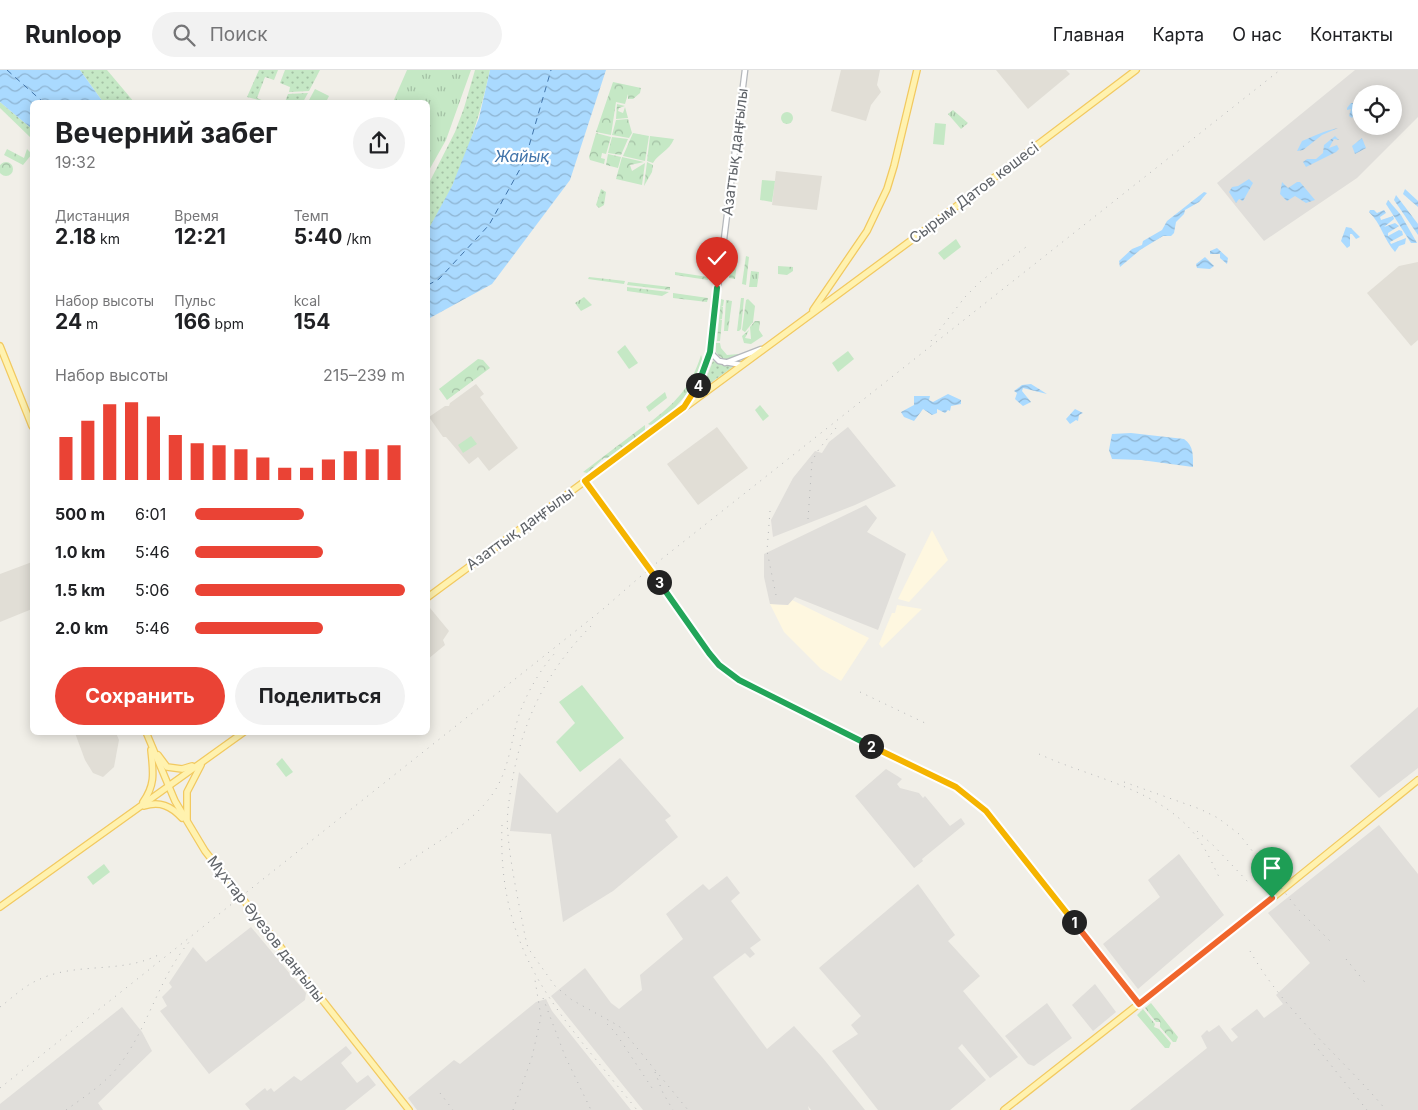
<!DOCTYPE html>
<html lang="ru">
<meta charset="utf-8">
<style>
:root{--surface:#fff;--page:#f2f2f2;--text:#202124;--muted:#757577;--line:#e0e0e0;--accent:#ea4335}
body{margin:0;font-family:Inter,sans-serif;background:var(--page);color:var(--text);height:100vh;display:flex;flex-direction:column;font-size:19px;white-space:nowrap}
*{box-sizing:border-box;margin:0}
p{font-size:16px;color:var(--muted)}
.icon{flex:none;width:28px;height:28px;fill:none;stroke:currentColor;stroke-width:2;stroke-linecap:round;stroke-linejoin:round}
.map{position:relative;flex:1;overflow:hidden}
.side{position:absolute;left:30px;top:30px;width:400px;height:635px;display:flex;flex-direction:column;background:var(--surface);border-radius:8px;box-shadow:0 2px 12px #0003}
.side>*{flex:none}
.tools{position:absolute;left:1352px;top:15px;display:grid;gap:10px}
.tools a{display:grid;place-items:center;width:50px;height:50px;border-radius:50%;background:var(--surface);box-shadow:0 2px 12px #0003;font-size:25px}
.pin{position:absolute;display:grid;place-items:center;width:42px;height:42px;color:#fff;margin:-51px -21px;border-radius:50% 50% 50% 0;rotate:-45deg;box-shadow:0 0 5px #0007}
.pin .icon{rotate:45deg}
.km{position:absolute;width:25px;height:25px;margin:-12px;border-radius:50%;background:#222;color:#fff;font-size:14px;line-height:25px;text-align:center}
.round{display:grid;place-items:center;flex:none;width:52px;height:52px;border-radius:26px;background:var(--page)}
.head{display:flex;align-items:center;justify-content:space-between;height:85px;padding:0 25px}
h1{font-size:28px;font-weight:700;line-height:38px}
.metrics{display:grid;grid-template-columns:repeat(3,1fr);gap:8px;height:85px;padding:5px 25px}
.metrics div{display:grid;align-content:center}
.metrics b{font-size:21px;font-weight:700}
.metrics small{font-size:14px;font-weight:400}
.metrics p{font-size:14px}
.chart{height:140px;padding:10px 25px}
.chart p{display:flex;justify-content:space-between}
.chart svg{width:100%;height:90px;margin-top:5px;stroke:var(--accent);stroke-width:6}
.primary-button{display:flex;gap:10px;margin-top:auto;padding:10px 25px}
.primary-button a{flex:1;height:58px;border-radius:30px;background:var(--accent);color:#fff;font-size:20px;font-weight:700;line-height:58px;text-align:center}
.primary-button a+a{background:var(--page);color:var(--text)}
ul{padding:0 25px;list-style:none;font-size:16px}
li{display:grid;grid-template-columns:80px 60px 1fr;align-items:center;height:38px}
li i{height:12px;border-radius:6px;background:var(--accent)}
header{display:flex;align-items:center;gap:30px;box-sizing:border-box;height:70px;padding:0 25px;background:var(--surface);border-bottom:1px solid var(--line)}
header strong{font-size:24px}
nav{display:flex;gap:28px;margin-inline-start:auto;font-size:18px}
.search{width:350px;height:45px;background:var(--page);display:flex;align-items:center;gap:12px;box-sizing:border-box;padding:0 18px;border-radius:28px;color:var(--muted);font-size:19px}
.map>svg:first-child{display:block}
.commercial{fill:#fef7e0}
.industrial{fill:#e0deda;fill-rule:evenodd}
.education{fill:#e1ded6}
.grass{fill:url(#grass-dots)}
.forest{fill:url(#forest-crowns)}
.park{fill:url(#park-tufts)}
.garden{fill:#c5e8c5}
.water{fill:url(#water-waves)}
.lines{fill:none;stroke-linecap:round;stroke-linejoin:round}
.ferry{stroke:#4174aa;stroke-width:1;stroke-dasharray:6 5;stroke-linecap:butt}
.minor-casing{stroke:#b5b8bc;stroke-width:7}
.major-casing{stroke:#f2c960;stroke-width:8}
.minor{stroke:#fff;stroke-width:4.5}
.major{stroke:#fff2af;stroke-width:5.5}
.rail{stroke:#b6b7b8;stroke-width:1;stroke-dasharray:1 6;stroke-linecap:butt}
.split-1-casing{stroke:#fff;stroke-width:10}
.split-2-casing{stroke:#fff;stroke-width:10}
.split-3-casing{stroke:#fff;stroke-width:10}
.split-4-casing{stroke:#fff;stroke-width:10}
.split-5-casing{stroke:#fff;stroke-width:10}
.split-1{stroke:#f0652b;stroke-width:6}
.split-2{stroke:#f5b400;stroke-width:6}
.split-3{stroke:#22a559;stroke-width:6}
.split-4{stroke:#f5b400;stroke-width:6}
.split-5{stroke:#22a559;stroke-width:6}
.labels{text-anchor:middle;stroke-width:4.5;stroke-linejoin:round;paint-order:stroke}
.street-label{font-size:15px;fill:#5f6368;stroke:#fff}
.water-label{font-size:16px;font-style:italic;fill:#4174aa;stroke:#fff}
</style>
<header>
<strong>Runloop</strong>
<div class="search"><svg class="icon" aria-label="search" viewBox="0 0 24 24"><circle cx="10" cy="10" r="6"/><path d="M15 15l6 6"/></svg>Поиск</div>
<nav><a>Главная</a><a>Карта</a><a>О нас</a><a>Контакты</a></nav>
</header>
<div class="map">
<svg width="1418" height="1040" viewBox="0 0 1418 1040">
<defs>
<pattern id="grass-dots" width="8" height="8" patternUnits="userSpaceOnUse" patternTransform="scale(1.25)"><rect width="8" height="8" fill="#c5e8c5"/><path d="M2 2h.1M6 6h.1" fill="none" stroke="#a3c0a4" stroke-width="1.8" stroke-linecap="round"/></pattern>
<pattern id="forest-crowns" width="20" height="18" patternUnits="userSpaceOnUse" patternTransform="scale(1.25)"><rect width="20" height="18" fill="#c5e8c5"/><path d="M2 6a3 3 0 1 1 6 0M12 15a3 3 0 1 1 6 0" fill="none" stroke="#a3c0a4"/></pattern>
<pattern id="park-tufts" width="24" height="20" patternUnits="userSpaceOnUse" patternTransform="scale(1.25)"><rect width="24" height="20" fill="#c5e8c5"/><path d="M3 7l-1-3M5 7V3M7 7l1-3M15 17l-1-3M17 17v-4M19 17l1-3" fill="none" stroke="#a3c0a4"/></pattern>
<pattern id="water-waves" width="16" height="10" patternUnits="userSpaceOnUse" patternTransform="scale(1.25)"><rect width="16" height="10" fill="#aadaff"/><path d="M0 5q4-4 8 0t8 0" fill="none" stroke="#8eb4d2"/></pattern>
</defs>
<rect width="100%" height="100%" fill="#f1efe8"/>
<g class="commercial">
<polygon points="932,460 948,490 909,532 898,529"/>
<polygon points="792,530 869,568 841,611 821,599 784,562 770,534 787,535"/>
<polygon points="897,535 922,539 882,578 879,574 892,543 895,543"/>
</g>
<g class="industrial">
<path d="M 1355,0 L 1418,0 L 1418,47 L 1357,108 L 1264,171 L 1217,113 ZM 1361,24 L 1394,24 L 1394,56 L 1361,56 Z"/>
<polygon points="848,357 896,416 855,435 773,467 771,450 793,408 815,381 822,383 829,372"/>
<polygon points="866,435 877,448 867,462 906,484 878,560 795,527 788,535 770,534 764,507 764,484"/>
<polygon points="1418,637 1418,698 1379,728 1350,696"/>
<polygon points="620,688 671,746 665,750 678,767 613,821 563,852 551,764 510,761 519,702 557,743"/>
<polygon points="886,699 902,709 897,714 900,718 919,723 923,728 925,726 950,756 961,748 965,754 922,789 923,791 914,798 855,726"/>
<polygon points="1379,755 1418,804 1418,1040 1130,1040 1207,978 1201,966 1207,960 1209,962 1219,955 1232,972 1238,967 1231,959 1257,939 1264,948 1283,934 1276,925 1310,893 1268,843"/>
<polygon points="1179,784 1224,845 1138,919 1103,874 1160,827 1148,810"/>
<polygon points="727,806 740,823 731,831 761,870 750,878 755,884 750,888 745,883 713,907 767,979 794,956 822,987 865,1040 811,1040 808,1036 809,1040 643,1040 551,926 585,898 611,933 619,939 642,920 640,905 683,869 666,844 703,814 709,820"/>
<polygon points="918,814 955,865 948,871 980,906 963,921 1018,987 990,1008 962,974 958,978 986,1010 950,1040 878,1040 832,981 858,964 851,955 861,946 819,898"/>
<polygon points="251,857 306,923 305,930 209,1004 160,941 167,936 162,927 172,917 169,913 193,877 206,892"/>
<polygon points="1095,914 1116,942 1093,961 1072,935"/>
<polygon points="546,929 552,941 631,1040 417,1040 408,1028 454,990 460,994 536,932"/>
<polygon points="1047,933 1072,968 1034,996 1028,994 1005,966"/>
<polygon points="122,937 142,962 152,981 98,1033 103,1040 0,1040 0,1034"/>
<polygon points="346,976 352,983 341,993 357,1013 368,1005 376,1015 345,1040 250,1040 245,1034 265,1018 267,1021 271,1018 274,1022 294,1006 301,1011"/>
</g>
<g class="education">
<polygon points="841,0 880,0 877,15 881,22 871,35 866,51 831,41"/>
<polygon points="996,0 1066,0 1070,4 1028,39"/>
<polygon points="776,101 822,106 817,140 772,135"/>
<polygon points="1418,192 1418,270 1411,276 1367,223 1399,196"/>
<polygon points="476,314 484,324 480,327 518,378 489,401 478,387 469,394 446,367 443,367 429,347 445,336 449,336 450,333"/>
<polygon points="717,357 748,398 698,435 667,394"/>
<polygon points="32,492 32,539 0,552 0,504"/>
<polygon points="430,538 449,561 443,570 445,575 428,589 428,540"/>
<polygon points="75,663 116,663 119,670 114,697 103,707 93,703 85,690"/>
</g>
<g class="grass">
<polygon points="80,0 107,0 134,32 103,32"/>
<polygon points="259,0 278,0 274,10 265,7 257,28 266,32 247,27"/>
<polygon points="285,0 320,0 309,21 289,22 290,17 280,13"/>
<path d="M 475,0 L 490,0 C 478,55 459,112 428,160 L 428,115 L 455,62 L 464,38 Z"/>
<polygon points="308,23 303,32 285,32 288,24"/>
<polygon points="0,32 32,59 32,69 0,38"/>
<polygon points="601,119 606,122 604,135 599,138 596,135"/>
<polygon points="713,291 733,297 702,319"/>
</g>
<g class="forest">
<polygon points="613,12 641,18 640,23 633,29 628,29 628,24 625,34 616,32 611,65 596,62"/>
<polygon points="617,34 625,36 619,38 618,41 623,43 625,37 628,48 616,49"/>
<polygon points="628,49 632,63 629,68 612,65 616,50"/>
<polygon points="596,63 611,67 606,84 602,83 601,88 605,89 604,94 590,90 589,87"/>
<polygon points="633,63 649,66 645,91 623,86"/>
<path d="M 650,66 L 674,69 C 669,81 659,83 653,93 L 647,91 Z"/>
<polygon points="612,67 628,69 621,85 608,83"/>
<polygon points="7,79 24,88 27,79 32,84 23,95 4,85"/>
<polygon points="608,84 621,87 618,98 606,95"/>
<polygon points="622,87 644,92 630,95 632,101 645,93 642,115 616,109"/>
<circle cx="6" cy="99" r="7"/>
<polygon points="647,92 653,95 652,102 644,116"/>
<polygon points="732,184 738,185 735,209 729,208"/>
<polygon points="746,186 749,187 746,215 742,214"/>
<polygon points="778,196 793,197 793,201 787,205 778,204"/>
<polygon points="675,202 708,207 708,210 675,205"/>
<polygon points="589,207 625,211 624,214 588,209"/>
<polygon points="628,212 670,217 670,220 627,215"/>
<polygon points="627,217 669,222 662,226 627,221"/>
<polygon points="673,223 708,228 707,232 673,228"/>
<polygon points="741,228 744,228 741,259 739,261 737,261"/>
<polygon points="721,229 724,230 723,236 721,236 723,237 722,249 719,250 722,250 720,271 717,271"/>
<polygon points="748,229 755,236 753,252 745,262 742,260 746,230"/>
<polygon points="726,230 732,231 728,261 724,261"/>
<polygon points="755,251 760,251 759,260 763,266 751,274 744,273 742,266 749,260 745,268 751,269 750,257"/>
<path d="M 716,273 L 720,273 L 721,278 L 727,285 L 739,284 L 740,287 C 730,289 722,292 716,282 Z"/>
<path d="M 701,285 C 710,302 667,353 650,355 L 648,354 C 675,333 691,318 701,285 Z"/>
<polygon points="478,289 483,290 490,298 447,330 439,319"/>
<polygon points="665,322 667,328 649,342 646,337"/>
<polygon points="645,355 645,361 609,388 604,388 587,403 583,402"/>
<polygon points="1151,933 1178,967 1176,972 1173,972 1160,957 1160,952 1156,952 1145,938"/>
<polygon points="1143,939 1155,954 1154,957 1159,959 1171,973 1169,978 1165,978 1137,945"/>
</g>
<g class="park">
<polygon points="407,0 471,0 446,70 428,102 428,32 393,32"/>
<polygon points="953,40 968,53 961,59 948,44"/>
<circle cx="787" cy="48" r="6"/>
<polygon points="751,201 759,202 757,217 749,217"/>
<polygon points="584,227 592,235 581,241 575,233"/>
</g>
<g class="garden">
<polygon points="315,19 329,26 326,32 308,32"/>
<polygon points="935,53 946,54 944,75 933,74"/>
<polygon points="762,110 775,111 772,132 760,130"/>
<polygon points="956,169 961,177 944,190 938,183"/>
<polygon points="625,275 638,293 629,299 617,282"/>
<polygon points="848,281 854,289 838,302 832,293"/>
<polygon points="760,335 769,346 763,351 755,340"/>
<polygon points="471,366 477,374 463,383 458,375"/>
<polygon points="582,615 624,668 580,702 556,672 575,653 559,632"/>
<polygon points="282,688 293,702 286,707 276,694"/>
<polygon points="104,794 110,802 93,815 87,807"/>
</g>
<g class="water">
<polygon points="0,0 80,0 103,32 32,32 32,59 0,32"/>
<polygon points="490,0 606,0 570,110 492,214 428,249 428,160 452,116 479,48"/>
<polygon points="1351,33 1361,33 1361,37 1358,38 1352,48 1349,46 1351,39 1347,40 1347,38"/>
<path d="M 1338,58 L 1322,65 L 1303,80 L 1297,81 L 1302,71 C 1314,66 1324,61 1338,58 Z"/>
<polygon points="1335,66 1339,70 1334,69 1329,78 1337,75 1339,79 1336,82 1306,97 1303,92 1307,89 1316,89 1323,83 1324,75"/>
<polygon points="1362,68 1366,78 1355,84 1352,76"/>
<polygon points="1249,109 1253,113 1243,131 1239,129 1236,133 1229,122 1232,117 1238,116"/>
<polygon points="1282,112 1288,118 1297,112 1300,112 1315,130 1306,133 1295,126 1287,131 1280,124"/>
<polygon points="1405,119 1418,131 1418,137 1403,124"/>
<polygon points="1204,122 1207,123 1199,132 1185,140 1184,144 1176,152 1174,163 1171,166 1163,166 1140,180 1120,197 1119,191 1132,179 1142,175 1143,171 1162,160 1167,151"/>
<polygon points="1396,125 1418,154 1418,165 1394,130"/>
<polygon points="1388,130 1401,145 1417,173 1411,173 1386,134"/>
<path d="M 1370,140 L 1374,140 L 1377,143 L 1384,140 L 1386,143 L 1380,147 L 1381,150 L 1393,146 L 1394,149 L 1384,157 L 1395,153 L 1399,156 L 1388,163 L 1388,166 L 1399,160 L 1402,161 L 1403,165 L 1390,172 L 1391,174 L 1406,168 L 1405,174 L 1399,176 L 1395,182 C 1384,170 1381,153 1369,142 Z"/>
<polygon points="1346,157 1351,158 1360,167 1356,169 1352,164 1350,164 1350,176 1347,178 1341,171"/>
<polygon points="1217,178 1228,188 1227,194 1220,188 1220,184 1210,184 1210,181"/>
<polygon points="1205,187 1214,196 1210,199 1197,198 1196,194"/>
<polygon points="1031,314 1047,324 1023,318 1022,321 1031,332 1023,336 1015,329 1017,323 1014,321 1022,315"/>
<polygon points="948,324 961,330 961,334 951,336 950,341 948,340 945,343 937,339 937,343 932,345 923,339 914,351 904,347 901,342 914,335 914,326 930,326 929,330 933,332"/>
<polygon points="1075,339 1083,343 1079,345 1078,351 1076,350 1070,354 1066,349"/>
<path d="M 1131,363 L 1184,369 C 1194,376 1193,386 1193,397 L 1141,390 L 1112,389 L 1109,380 L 1112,364 Z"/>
</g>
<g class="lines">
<g class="ferry">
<polyline points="7,0 43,32"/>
<polyline points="428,215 439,209 489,155 525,90 551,0"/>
</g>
<g class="minor-casing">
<g id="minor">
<polyline points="710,282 719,291 742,295"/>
<polyline points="725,293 761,279"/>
<polyline points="684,337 704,303 710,282 745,0"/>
<polyline points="585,411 719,595 739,610 956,717 986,741 1139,934"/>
</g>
</g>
<g class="major-casing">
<g id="major">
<polyline points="813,240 867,161 887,119 894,96 917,0"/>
<polyline points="0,276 32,356"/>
<polyline points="428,527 913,169 1136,0"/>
<polyline points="146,662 175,731 205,781 409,1040"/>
<polyline points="158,685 167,697 182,699 192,696"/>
<path d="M 143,732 C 156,714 153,701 151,680"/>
<path d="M 144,736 C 160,731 171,736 182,748"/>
<polyline points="187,749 187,722 201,695"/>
<polyline points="0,837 244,662"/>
<polyline points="1004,1040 1239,855 1418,710"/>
</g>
</g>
<use href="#minor" class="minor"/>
<use href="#major" class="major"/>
<g class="rail">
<polyline points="931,271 965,227 981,211 1030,174"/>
<polyline points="770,441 767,481 777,530"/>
<polyline points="808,449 812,391 819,379 836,358"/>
<path d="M 591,556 C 546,602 523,649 512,712 C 509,730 506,747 508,765 C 511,799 519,833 525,866 L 528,878 L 555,916 L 572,930 L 619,956 L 688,1040"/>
<polyline points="860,622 925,653"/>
<path d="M 1039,684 C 1093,709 1163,719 1199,770 C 1208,783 1214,797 1221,811"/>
<polyline points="1124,712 1200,739 1218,748 1239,764 1297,838 1333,874"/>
<path d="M 502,755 C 497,886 561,945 637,1040"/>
<polyline points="1197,761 1214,776 1248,812"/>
<path d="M 399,798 C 431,775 472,755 494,722 C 510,698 511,668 520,642 C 528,621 540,600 555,583"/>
<path d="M 1250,881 C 1286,944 1340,985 1386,1040"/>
<polyline points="1346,889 1368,916"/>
<polyline points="543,928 565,986 591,1040"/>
<path d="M 0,937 C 12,928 24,916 38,910 C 77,891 123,905 162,883"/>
<polyline points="607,954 615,962 654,1021"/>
<polyline points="1314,974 1367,1040"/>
<polyline points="655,1002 663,1023 673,1040"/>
<polyline points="0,1018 602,540 649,499 1280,0"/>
<polyline points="440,1023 453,1040"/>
<path d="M 66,1040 C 84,1027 103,1015 117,998 C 148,960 158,908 190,871"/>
<polyline points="513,1040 532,987 541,947 535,910"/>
</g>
</g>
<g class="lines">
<g class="split-1-casing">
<polyline id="split-1" points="1074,852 1139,934 1272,828"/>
</g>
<g class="split-2-casing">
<polyline id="split-2" points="871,676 956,717 986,741 1074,852"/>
</g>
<g class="split-3-casing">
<polyline id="split-3" points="659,512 709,583 719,595 739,610 871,676"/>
</g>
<g class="split-4-casing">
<polyline id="split-4" points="659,512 585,411 684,337 698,315"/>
</g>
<g class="split-5-casing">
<polyline id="split-5" points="698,315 710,282 717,218"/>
</g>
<use href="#split-1" class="split-1"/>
<use href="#split-2" class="split-2"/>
<use href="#split-3" class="split-3"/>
<use href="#split-4" class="split-4"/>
<use href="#split-5" class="split-5"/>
</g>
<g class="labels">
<g class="street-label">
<text transform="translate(735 82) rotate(-83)" y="5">Азаттық даңғылы</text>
<text transform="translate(974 123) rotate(-37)" y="5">Сырым Датов көшесі</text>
<text transform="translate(520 459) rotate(-36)" y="5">Азаттық даңғылы</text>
<text transform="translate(266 859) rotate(52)" y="5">Мұхтар Әуезов даңғылы</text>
</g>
<g class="water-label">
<text x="522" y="92">Жайық</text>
</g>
</g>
</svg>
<div class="tools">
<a><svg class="icon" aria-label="locate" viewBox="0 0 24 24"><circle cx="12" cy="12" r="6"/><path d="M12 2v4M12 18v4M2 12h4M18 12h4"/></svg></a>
</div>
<div class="pin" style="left:1272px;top:828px;background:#1e9e55"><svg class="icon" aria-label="arrive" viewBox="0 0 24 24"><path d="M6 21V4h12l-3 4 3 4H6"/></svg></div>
<div class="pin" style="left:717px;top:218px;background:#d93025"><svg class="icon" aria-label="check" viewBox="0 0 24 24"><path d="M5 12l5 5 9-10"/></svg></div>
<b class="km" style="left:1074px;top:852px">1</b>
<b class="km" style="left:871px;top:676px">2</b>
<b class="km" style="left:659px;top:512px">3</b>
<b class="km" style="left:698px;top:315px">4</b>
<section class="side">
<div class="head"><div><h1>Вечерний забег</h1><p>19:32</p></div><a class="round"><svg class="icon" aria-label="share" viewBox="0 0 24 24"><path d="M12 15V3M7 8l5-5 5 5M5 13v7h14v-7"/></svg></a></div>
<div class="metrics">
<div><p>Дистанция</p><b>2.18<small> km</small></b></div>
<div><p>Время</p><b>12:21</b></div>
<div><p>Темп</p><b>5:40<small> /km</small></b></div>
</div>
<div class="metrics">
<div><p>Набор высоты</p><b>24<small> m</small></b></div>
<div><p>Пульс</p><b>166<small> bpm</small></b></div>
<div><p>kcal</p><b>154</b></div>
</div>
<div class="chart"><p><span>Набор высоты</span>215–239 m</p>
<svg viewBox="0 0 160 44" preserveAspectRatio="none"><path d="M5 44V23M15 44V15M25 44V7M35 44V6M45 44V13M55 44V22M65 44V26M75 44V27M85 44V29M95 44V33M105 44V38M115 44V38M125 44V34M135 44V30M145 44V29M155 44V27"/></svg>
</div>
<ul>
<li><b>500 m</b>6:01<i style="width:52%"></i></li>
<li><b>1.0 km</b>5:46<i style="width:61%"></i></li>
<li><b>1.5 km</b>5:06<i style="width:100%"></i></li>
<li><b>2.0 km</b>5:46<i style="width:61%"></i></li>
</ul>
<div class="primary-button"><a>Сохранить</a><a>Поделиться</a></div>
</section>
</div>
